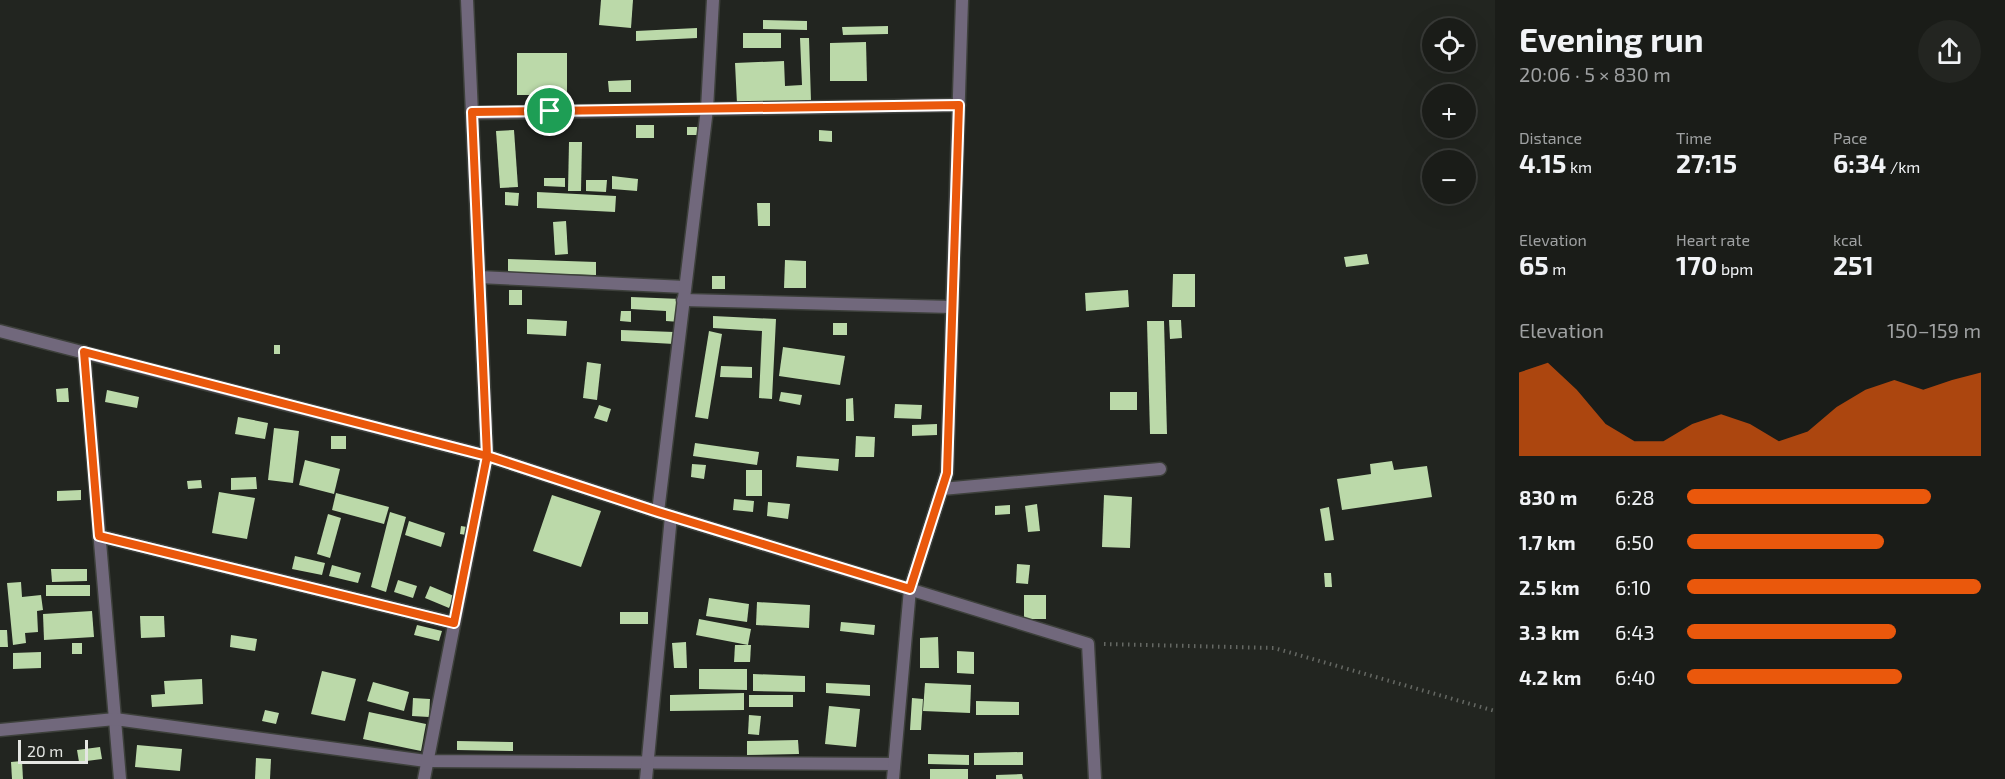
<!DOCTYPE html>
<meta charset="utf-8">
<style>
:root{--surface:#1a1c18;--page:#232521;--text:#f1f3f6;--muted:#9fa1a2;--line:#383a37;--accent:#ea580c}
body{margin:0;font-family:"Exo 2",sans-serif;background:var(--page);color:var(--text);height:100vh;display:flex;flex-direction:column;font-size:22px;white-space:nowrap}
*{box-sizing:border-box;margin:0}
p{font-size:20px;color:var(--muted)}
.icon{flex:none;width:33px;height:33px;fill:none;stroke:currentColor;stroke-width:2;stroke-linecap:round;stroke-linejoin:round}
.map{position:relative;flex:1;overflow:hidden}
.sheet{display:flex;flex-direction:column;background:var(--surface);width:510px}
.sheet>*{flex:none}
.controls{position:absolute;left:1422px;top:18px;display:grid;gap:12px}
.controls a{display:grid;place-items:center;width:54px;height:54px;border-radius:50%;background:var(--surface);box-shadow:0 6px 24px #0002,0 0 0 2px var(--line);font-size:30px}
.scale{position:absolute;left:18px;bottom:15px;width:70px;box-sizing:border-box;padding-left:6px;border:3px solid #e4e6e2;border-top:0;font-size:16px;line-height:21px;white-space:nowrap;color:#e4e6e2;-webkit-text-stroke:4px #222520;paint-order:stroke}
.pin{position:absolute;display:grid;place-items:center;width:51px;height:51px;color:#fff;margin:-26px;border:3px solid #fff;border-radius:50%;box-shadow:0 2px 6px #0007}
.round{display:grid;place-items:center;flex:none;width:63px;height:63px;border-radius:32px;background:var(--page)}
.summary{display:flex;align-items:center;justify-content:space-between;height:102px;padding:0 24px}
h1{font-size:33px;font-weight:700;line-height:45px}
.metrics{display:grid;grid-template-columns:repeat(3,1fr);gap:9px;height:102px;padding:6px 24px}
.metrics div{display:grid;align-content:center}
.metrics b{font-size:26px;font-weight:700}
.metrics small{font-size:16px;font-weight:400}
.metrics p{font-size:16px}
.chart{height:168px;padding:12px 24px}
.chart p{display:flex;justify-content:space-between}
.chart svg{width:100%;height:108px;margin-top:6px;fill:var(--accent);opacity:.7}
ul{padding:0 24px;list-style:none;font-size:20px}
li{display:grid;grid-template-columns:96px 72px 1fr;align-items:center;height:45px}
li i{height:15px;border-radius:8px;background:var(--accent)}
main{display:flex;flex:1;min-height:0}
.map>svg:first-child{display:block}
.building{fill:#bbd9a9}
.lines{fill:none;stroke-linecap:round;stroke-linejoin:round}
.street-casing{stroke:#3d403b;stroke-width:15}
.path{stroke:#656863;stroke-width:4;stroke-dasharray:1.5 4.5;stroke-linecap:butt}
.street{stroke:#71687c;stroke-width:12}
.route-casing{stroke:#fff;stroke-width:12}
.route{stroke:#ea580c;stroke-width:8}
</style>
<main>
<div class="map">
<svg width="1495" height="779" viewBox="0 0 1495 779">
<rect width="100%" height="100%" fill="#222520"/>
<g class="building">
<polygon points="601,0 633,0 631,28 599,25"/>
<polygon points="763,20 807,21 807,30 763,29"/>
<polygon points="888,26 888,34 843,35 842,27"/>
<polygon points="697,28 697,38 636,41 636,31"/>
<rect x="743" y="33" width="38" height="15"/>
<polygon points="800,38 809,38 811,101 737,104 735,63 784,61 785,86 802,85"/>
<polygon points="866,42 867,81 830,81 830,43"/>
<rect x="517" y="53" width="50" height="42"/>
<polygon points="631,80 631,92 609,92 608,81"/>
<rect x="636" y="125" width="18" height="13"/>
<rect x="687" y="127" width="10" height="8"/>
<polygon points="514,130 518,187 500,188 496,131"/>
<polygon points="819,130 832,131 832,142 819,141"/>
<polygon points="569,142 582,142 581,191 568,191"/>
<polygon points="612,176 638,179 637,191 612,189"/>
<polygon points="544,178 565,178 565,187 544,186"/>
<polygon points="586,180 607,180 606,192 586,191"/>
<polygon points="505,192 519,193 518,206 505,205"/>
<polygon points="537,192 616,196 615,212 537,208"/>
<polygon points="757,203 770,203 770,226 758,226"/>
<polygon points="566,221 568,254 555,255 553,222"/>
<polygon points="1367,254 1369,264 1346,267 1344,257"/>
<polygon points="508,259 596,262 596,275 508,273"/>
<polygon points="785,260 806,261 806,288 784,288"/>
<polygon points="1173,274 1195,274 1195,307 1172,307"/>
<rect x="712" y="276" width="13" height="13"/>
<rect x="509" y="290" width="13" height="15"/>
<polygon points="1128,290 1129,307 1086,311 1085,293"/>
<polygon points="631,297 681,299 680,322 666,321 666,311 631,309"/>
<polygon points="621,311 631,311 631,322 620,321"/>
<polygon points="713,316 776,319 772,399 759,398 762,331 713,328"/>
<polygon points="527,319 567,321 566,336 527,334"/>
<polygon points="1169,320 1181,320 1182,338 1170,339"/>
<polygon points="1147,321 1164,321 1167,434 1150,434"/>
<rect x="833" y="323" width="14" height="12"/>
<polygon points="621,330 674,332 674,344 621,341"/>
<polygon points="709,331 722,334 708,419 695,417"/>
<rect x="274" y="345" width="6" height="9"/>
<polygon points="783,347 845,356 840,385 779,376"/>
<polygon points="587,362 601,364 597,400 583,398"/>
<polygon points="721,366 752,367 752,378 720,377"/>
<polygon points="68,388 69,402 57,402 56,389"/>
<polygon points="107,390 139,397 137,408 105,402"/>
<polygon points="781,392 802,395 800,405 779,401"/>
<rect x="1110" y="392" width="27" height="18"/>
<polygon points="853,398 854,421 846,421 846,399"/>
<polygon points="895,404 922,405 921,419 894,418"/>
<polygon points="599,405 611,409 607,422 594,418"/>
<polygon points="238,417 268,423 265,439 235,434"/>
<polygon points="937,424 937,435 912,436 912,425"/>
<polygon points="274,428 299,431 293,483 268,480"/>
<rect x="331" y="436" width="15" height="13"/>
<polygon points="856,436 875,437 874,457 855,457"/>
<polygon points="695,443 759,452 757,465 693,456"/>
<polygon points="797,456 839,459 838,471 796,467"/>
<polygon points="305,460 340,469 334,494 299,485"/>
<polygon points="1392,461 1394,470 1427,466 1432,497 1342,510 1337,479 1371,474 1370,464"/>
<polygon points="692,464 706,465 704,479 691,477"/>
<rect x="746" y="470" width="16" height="26"/>
<polygon points="256,477 257,489 231,490 231,478"/>
<polygon points="201,480 202,488 188,489 187,481"/>
<polygon points="81,490 81,500 57,501 57,491"/>
<polygon points="219,492 255,498 247,539 212,533"/>
<polygon points="336,493 389,507 384,524 332,510"/>
<polygon points="552,495 601,511 581,567 533,551"/>
<polygon points="1104,495 1132,497 1130,548 1102,547"/>
<polygon points="734,499 754,501 753,512 733,510"/>
<polygon points="768,502 790,504 788,519 767,516"/>
<polygon points="1037,504 1040,531 1028,532 1025,506"/>
<polygon points="1010,505 1010,514 995,515 995,506"/>
<polygon points="1329,507 1334,540 1325,541 1320,509"/>
<polygon points="390,512 406,517 386,592 371,587"/>
<polygon points="328,514 341,518 330,558 317,554"/>
<polygon points="409,521 445,533 441,547 405,535"/>
<polygon points="461,526 467,527 466,535 460,534"/>
<polygon points="295,556 325,563 322,575 292,569"/>
<polygon points="1017,564 1030,565 1028,584 1016,583"/>
<polygon points="332,565 361,573 358,583 329,576"/>
<polygon points="51,569 87,569 87,581 52,582"/>
<polygon points="1324,573 1331,573 1332,587 1325,587"/>
<polygon points="398,580 417,586 413,598 394,592"/>
<polygon points="21,582 22,597 41,595 43,610 37,611 38,632 25,633 26,643 13,645 7,583"/>
<rect x="46" y="585" width="44" height="11"/>
<polygon points="430,586 454,596 449,608 425,598"/>
<rect x="1024" y="595" width="22" height="24"/>
<polygon points="709,598 749,604 747,622 706,616"/>
<polygon points="757,602 810,605 809,628 756,625"/>
<polygon points="92,611 94,637 44,640 43,614"/>
<rect x="620" y="612" width="28" height="12"/>
<polygon points="140,616 164,616 165,637 141,638"/>
<polygon points="699,619 751,629 748,645 696,635"/>
<polygon points="841,622 875,625 874,635 840,631"/>
<polygon points="417,625 442,631 439,641 414,635"/>
<polygon points="0,630 7,630 8,647 0,647"/>
<polygon points="231,635 257,639 255,651 230,647"/>
<polygon points="938,637 939,668 920,668 920,638"/>
<polygon points="686,642 687,668 674,668 672,643"/>
<rect x="72" y="643" width="10" height="11"/>
<polygon points="735,645 751,645 750,662 734,662"/>
<polygon points="957,651 974,652 974,674 957,673"/>
<polygon points="41,652 41,668 13,669 13,653"/>
<polygon points="699,669 747,669 747,690 699,689"/>
<polygon points="322,671 356,679 345,721 311,714"/>
<polygon points="753,674 805,676 805,692 753,691"/>
<polygon points="202,679 203,704 152,707 151,695 165,694 164,681"/>
<polygon points="373,682 409,692 404,711 367,701"/>
<polygon points="826,683 870,685 870,696 826,693"/>
<polygon points="925,683 971,685 970,713 923,711"/>
<polygon points="744,693 744,710 670,711 670,695"/>
<rect x="749" y="695" width="44" height="12"/>
<polygon points="413,698 430,699 429,717 412,716"/>
<polygon points="912,698 923,699 921,730 910,730"/>
<polygon points="976,701 1019,702 1019,715 976,715"/>
<polygon points="829,706 860,709 856,747 825,744"/>
<polygon points="265,710 279,713 276,724 262,721"/>
<polygon points="369,712 426,724 421,751 363,739"/>
<polygon points="749,715 761,716 759,735 748,734"/>
<polygon points="798,740 799,754 747,755 747,741"/>
<polygon points="457,741 513,742 513,751 457,750"/>
<polygon points="137,745 182,749 180,771 135,767"/>
<polygon points="100,747 102,759 79,762 77,750"/>
<polygon points="1023,752 1023,765 974,765 974,753"/>
<polygon points="928,754 969,755 969,765 928,764"/>
<polygon points="256,758 271,759 270,779 255,779"/>
<polygon points="22,761 23,779 12,779 11,762"/>
<rect x="930" y="769" width="38" height="10"/>
<polygon points="1022,774 1023,779 996,779 996,775"/>
</g>
<g class="lines">
<g class="street-casing">
<g id="street">
<polyline points="472,113 959,105"/>
<polyline points="479,277 685,287"/>
<polyline points="683,300 952,307"/>
<polyline points="0,331 487,456 658,512 1088,644 1095,779"/>
<polyline points="84,352 120,779"/>
<polyline points="942,489 1160,469"/>
<polyline points="658,512 707,109 713,0"/>
<polyline points="99,536 454,623"/>
<polyline points="0,730 115,719 426,761 894,764"/>
<polyline points="424,779 487,456 467,0"/>
<polyline points="646,779 671,516"/>
<polyline points="893,779 910,589 947,473 962,0"/>
</g>
</g>
<polyline class="path" points="1104,644 1274,648 1495,711"/>
<use href="#street" class="street"/>
</g>
<g class="lines">
<g class="route-casing">
<polyline id="route" points="550,111 472,112 487,456 454,623 99,536 84,352 487,456 658,512 910,589 947,473 959,105 550,111"/>
</g>
<use href="#route" class="route"/>
</g>
</svg>
<div class="controls">
<a><svg class="icon" aria-label="locate" viewBox="0 0 24 24"><circle cx="12" cy="12" r="6"/><path d="M12 2v4M12 18v4M2 12h4M18 12h4"/></svg></a>
<a>+</a>
<a>−</a>
</div>
<div class="scale">20 m</div>
<div class="pin" style="left:550px;top:111px;background:#1e9e55"><svg class="icon" aria-label="arrive" viewBox="0 0 24 24"><path d="M6 21V4h12l-3 4 3 4H6"/></svg></div>
</div>
<section class="sheet">
<div class="summary"><div><h1>Evening run</h1><p>20:06 · 5 × 830 m</p></div><a class="round"><svg class="icon" aria-label="share" viewBox="0 0 24 24"><path d="M12 15V3M7 8l5-5 5 5M5 13v7h14v-7"/></svg></a></div>
<div class="metrics">
<div><p>Distance</p><b>4.15<small> km</small></b></div>
<div><p>Time</p><b>27:15</b></div>
<div><p>Pace</p><b>6:34<small> /km</small></b></div>
</div>
<div class="metrics">
<div><p>Elevation</p><b>65<small> m</small></b></div>
<div><p>Heart rate</p><b>170<small> bpm</small></b></div>
<div><p>kcal</p><b>251</b></div>
</div>
<div class="chart"><p><span>Elevation</span>150–159 m</p>
<svg viewBox="0 0 160 44" preserveAspectRatio="none"><path d="M0 44V10L10 6L20 17L30 31L40 38L50 38L60 31L70 27L80 31L90 38L100 34L110 24L120 17L130 13L140 17L150 13L160 10V44z"/></svg>
</div>
<ul>
<li><b>830 m</b>6:28<i style="width:83%"></i></li>
<li><b>1.7 km</b>6:50<i style="width:67%"></i></li>
<li><b>2.5 km</b>6:10<i style="width:100%"></i></li>
<li><b>3.3 km</b>6:43<i style="width:71%"></i></li>
<li><b>4.2 km</b>6:40<i style="width:73%"></i></li>
</ul>
</section>
</main>
